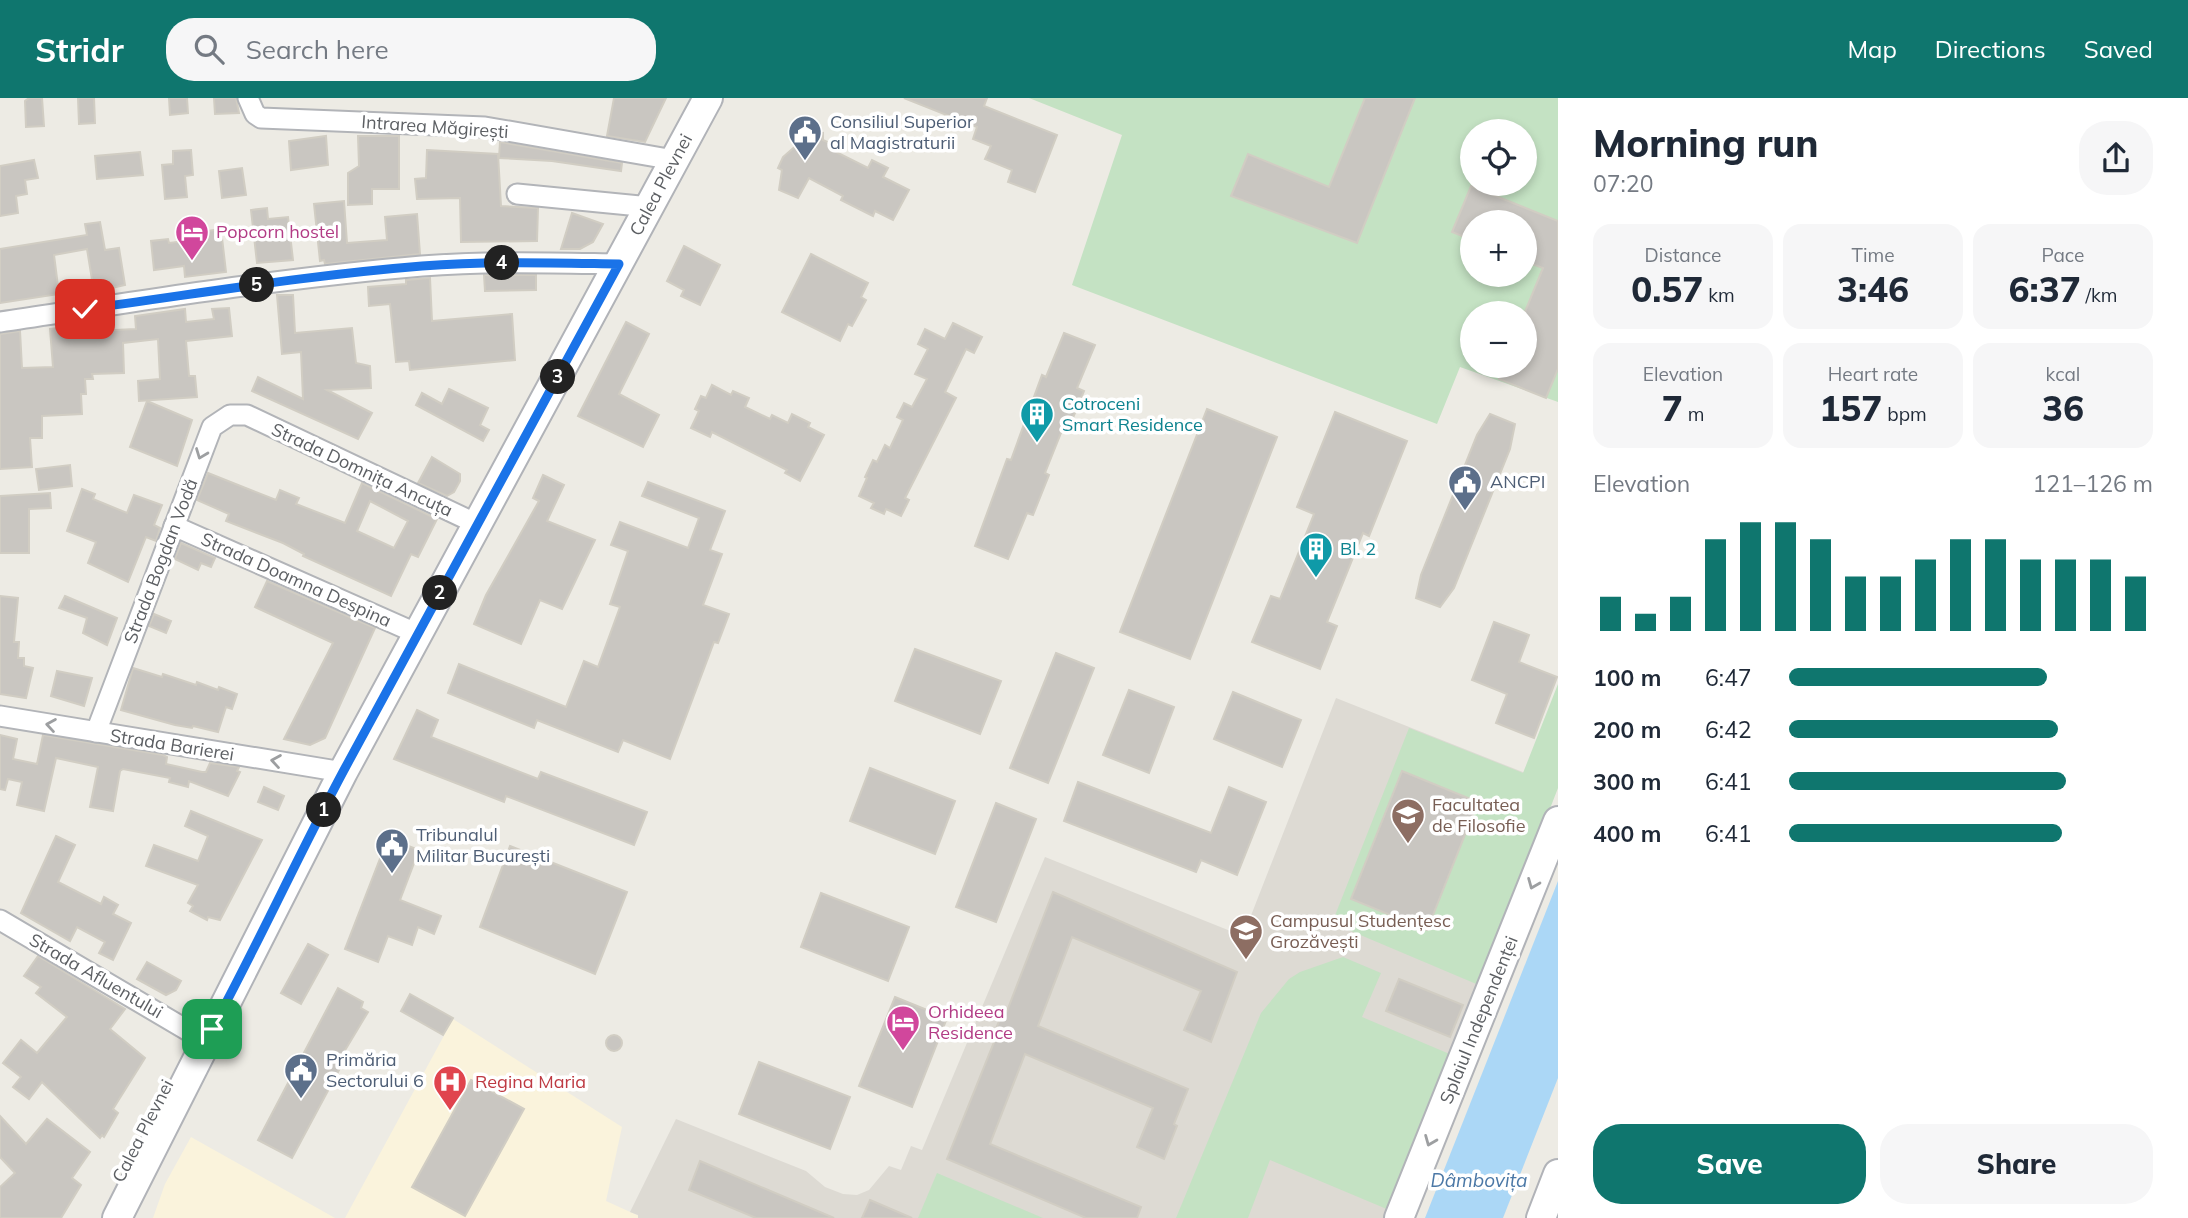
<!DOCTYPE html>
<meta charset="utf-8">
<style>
:root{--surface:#fff;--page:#f6f6f7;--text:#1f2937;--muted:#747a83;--accent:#0f766e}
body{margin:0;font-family:Mulish,sans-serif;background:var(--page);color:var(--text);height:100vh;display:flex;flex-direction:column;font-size:26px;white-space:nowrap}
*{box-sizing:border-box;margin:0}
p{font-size:23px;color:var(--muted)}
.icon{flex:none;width:38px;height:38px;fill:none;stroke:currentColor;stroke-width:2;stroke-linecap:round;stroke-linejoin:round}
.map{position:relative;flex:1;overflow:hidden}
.details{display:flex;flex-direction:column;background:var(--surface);width:630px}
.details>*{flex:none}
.controls{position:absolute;left:1460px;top:21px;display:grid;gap:14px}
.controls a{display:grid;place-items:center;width:77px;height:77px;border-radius:50%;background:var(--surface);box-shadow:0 4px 10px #0003;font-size:35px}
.pin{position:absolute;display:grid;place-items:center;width:60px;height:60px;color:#fff;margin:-30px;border-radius:14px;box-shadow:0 4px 10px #0006}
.km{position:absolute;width:35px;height:35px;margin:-18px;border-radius:50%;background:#222;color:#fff;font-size:19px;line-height:35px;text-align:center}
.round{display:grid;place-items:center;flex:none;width:74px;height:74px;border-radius:28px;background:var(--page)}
.overview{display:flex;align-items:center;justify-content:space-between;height:119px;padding:0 35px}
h1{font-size:38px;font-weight:800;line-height:52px}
.figures{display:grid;grid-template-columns:repeat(3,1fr);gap:10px;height:119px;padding:7px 35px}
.figures div{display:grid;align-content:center;border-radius:18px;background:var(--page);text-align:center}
.figures b{font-size:35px;font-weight:800}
.figures small{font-size:19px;font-weight:400}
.figures p{font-size:19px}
.chart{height:196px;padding:14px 35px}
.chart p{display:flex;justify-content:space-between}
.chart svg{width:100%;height:126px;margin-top:7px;stroke:var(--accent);stroke-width:6}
.primary-button{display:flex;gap:14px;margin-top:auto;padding:14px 35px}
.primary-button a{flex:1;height:80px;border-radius:28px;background:var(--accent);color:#fff;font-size:28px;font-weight:800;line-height:80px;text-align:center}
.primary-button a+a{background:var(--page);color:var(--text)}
ul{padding:0 35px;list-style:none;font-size:23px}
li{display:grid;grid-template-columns:112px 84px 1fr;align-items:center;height:52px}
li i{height:18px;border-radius:9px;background:var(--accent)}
header{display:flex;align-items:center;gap:42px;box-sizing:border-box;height:98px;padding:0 35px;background:var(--accent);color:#fff}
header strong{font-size:33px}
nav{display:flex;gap:38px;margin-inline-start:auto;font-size:24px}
.search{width:490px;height:63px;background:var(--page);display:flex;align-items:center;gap:18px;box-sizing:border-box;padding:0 24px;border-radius:28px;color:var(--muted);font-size:26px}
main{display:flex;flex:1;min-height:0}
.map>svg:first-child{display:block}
.commercial{fill:#faf3dc}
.education{fill:#dddad3}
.green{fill:#c4e2c3;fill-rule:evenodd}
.water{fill:#abd7f6}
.building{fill:#c9c6c1;stroke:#d1cdc3;stroke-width:2;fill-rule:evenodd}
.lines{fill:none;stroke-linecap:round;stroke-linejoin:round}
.minor-casing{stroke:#b2b4b8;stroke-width:23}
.secondary-casing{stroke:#b1b3b8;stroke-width:32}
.minor{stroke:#fff;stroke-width:19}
.secondary{stroke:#fff;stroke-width:28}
.oneway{stroke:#9d9fa1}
.route-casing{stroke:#fff;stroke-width:14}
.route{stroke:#1a73e8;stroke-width:9}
.labels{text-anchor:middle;stroke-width:7;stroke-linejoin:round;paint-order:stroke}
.service-label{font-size:18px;fill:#4e5e75;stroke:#fff;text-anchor:start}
.street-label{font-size:18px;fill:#5c5f63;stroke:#fff}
.hotel-label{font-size:18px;fill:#b23c85;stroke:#fff;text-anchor:start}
.culture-label{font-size:18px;fill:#0d838f;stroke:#fff;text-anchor:start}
.education-label{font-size:18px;fill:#785e54;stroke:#fff;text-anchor:start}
.health-label{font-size:18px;fill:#be3a42;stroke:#fff;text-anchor:start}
.water-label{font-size:19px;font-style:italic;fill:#4b78a6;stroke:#fff}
</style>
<header>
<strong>Stridr</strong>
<div class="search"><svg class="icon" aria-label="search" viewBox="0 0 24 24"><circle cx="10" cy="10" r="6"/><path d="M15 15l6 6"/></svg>Search here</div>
<nav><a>Map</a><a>Directions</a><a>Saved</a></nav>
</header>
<main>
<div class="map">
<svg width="1558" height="1120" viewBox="0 0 1558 1120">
<rect width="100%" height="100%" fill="#edebe4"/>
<g class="commercial">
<polygon points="453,921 622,1029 606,1103 639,1118 638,1120 345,1120"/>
<polygon points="191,1039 335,1120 153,1120 165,1086"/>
</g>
<polygon class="education" points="1336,600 1558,688 1481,888 1386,1120 638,1120 638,1117 630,1114 676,1021 806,1073 825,1089 843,1096 857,1097 869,1092 889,1068 901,1072 911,1048 922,1052 1045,759 1243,838"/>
<g class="green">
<path d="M 1029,0 L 1558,0 L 1558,304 L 1460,269 L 1437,326 L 1072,187 L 1122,37 ZM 1472,33 L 1524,33 L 1524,86 L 1472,86 ZM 1472,124 L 1524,124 L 1524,177 L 1472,177 ZM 1472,215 L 1524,215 L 1524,268 L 1472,268 Z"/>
<polygon points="1558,586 1558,690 1481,888 1332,825 1409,630 1523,675"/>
<polygon points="1343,859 1381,875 1362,919 1452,957 1389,1112 1270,1062 1248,1120 1176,1120 1261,915 1289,881 1300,874"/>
<polygon points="937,1075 1043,1120 918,1120"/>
</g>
<polygon class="water" points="1558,783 1558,980 1503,1120 1425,1120"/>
<g class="building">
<polygon points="29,0 42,0 44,28 26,29 25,3"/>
<polygon points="78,0 94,0 95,25 79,26"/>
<polygon points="169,0 187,0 188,15 170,17"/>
<polygon points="214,0 236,0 239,15 215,16"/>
<polygon points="614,0 666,0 645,44 607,38"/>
<polygon points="904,0 987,0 984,8 1057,37 1035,94 1008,84 1012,72 985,61 991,48 973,41 977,29"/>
<polygon points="1365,0 1415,0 1357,145 1231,98 1248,56 1329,89"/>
<polygon points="823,35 823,42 836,48 834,53 868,70 872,62 888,70 883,79 909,92 893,122 875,113 873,118 841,102 843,98 809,80 798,100 779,92 782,72 778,70 783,59 806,39"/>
<polygon points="326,38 328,67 291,72 289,43"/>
<polygon points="358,38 399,38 399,91 372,91 372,106 348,107 348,75 359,68"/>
<polygon points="500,44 622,65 621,73 552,63 499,60"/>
<polygon points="191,52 193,77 185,78 187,99 165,101 162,67 173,66 173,53"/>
<polygon points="427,52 498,56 501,108 538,110 537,143 461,144 460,100 417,101 415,81 426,80"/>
<polygon points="140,54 143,77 97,81 95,58"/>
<polygon points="34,62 38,80 25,82 27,96 16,98 18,115 0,118 0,68"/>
<polygon points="242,70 246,97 222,100 219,73"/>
<polygon points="1471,88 1558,123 1558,271 1546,300 1499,281 1504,268 1524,268 1524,216 1543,170 1524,163 1524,124 1472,124 1472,142 1452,134"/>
<polygon points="344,103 347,145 387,142 385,119 417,116 420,156 325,166 324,162 320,163 314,106"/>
<polygon points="267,110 268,121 288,119 293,162 257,165 251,112"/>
<polygon points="572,115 603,126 593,144 580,151 561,151"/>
<polygon points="100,124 105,152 119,150 125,187 94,194 87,151 54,157 59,196 0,205 0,151 87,137 85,126"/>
<polygon points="221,131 226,174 185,179 184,168 154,172 151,143 168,141 169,145 202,141 201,134"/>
<polygon points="684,148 720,167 700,207 681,198 684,192 667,183"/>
<polygon points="811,156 868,185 861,199 866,202 852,228 848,226 840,243 782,214"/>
<polygon points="484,177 536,177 536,192 485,193"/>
<polygon points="430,180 432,223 512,216 515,262 410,272 409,263 396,264 390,206 369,208 368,189 406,186 406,182"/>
<polygon points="277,197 293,197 295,235 352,230 356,265 370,268 371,290 327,292 372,315 358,341 252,293 258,279 303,301 301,254 282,256"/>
<polygon points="229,210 232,238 186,243 189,278 195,278 197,299 139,303 138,283 160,281 158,241 123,245 124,275 92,276 93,281 85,281 86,296 81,296 82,316 42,318 42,340 30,340 32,369 0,371 0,236 20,233 22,270 53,269 50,231 70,229 70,234 136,231 135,218 185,211 186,224 214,221 212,211"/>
<polygon points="626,224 649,236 619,296 659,317 643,349 578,318"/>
<polygon points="953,225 982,239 974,255 966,251 945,294 956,300 905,400 909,402 901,418 886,411 884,416 871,410 874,405 859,398 867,380 865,379 873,362 877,364 885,347 890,350 903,322 897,319 904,305 912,309 927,281 915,276 928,251 918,246 925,231 945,241"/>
<polygon points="1064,235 1095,247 1077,290 1084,293 1068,332 1063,330 1045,375 1049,377 1033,417 1027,415 1008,461 975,448 1007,361 1011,362 1042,277 1046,279"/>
<polygon points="712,287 731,297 733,293 749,300 745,309 770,321 772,317 788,325 792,316 810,325 808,329 824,337 800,383 785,375 787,372 712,334 710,339 691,330 699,313 695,311 701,298 706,300"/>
<polygon points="449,291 488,310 480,327 489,332 483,343 416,307 422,295 442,306"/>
<polygon points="147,303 192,322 177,368 130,349"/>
<polygon points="1207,311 1277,339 1190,561 1120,534"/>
<polygon points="1335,314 1407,343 1369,438 1363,435 1327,524 1337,528 1320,571 1252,544 1271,498 1280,501 1314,416 1297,409"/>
<polygon points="1490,316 1515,326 1510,351 1454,490 1440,509 1416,500 1421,477 1477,337"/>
<polygon points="432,359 460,376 460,383 454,394 447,398 418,385"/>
<polygon points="70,367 72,388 39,392 36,371"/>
<path d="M 208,375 L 276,402 L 280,392 L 299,400 L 296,406 L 345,425 L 362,385 L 437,421 L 418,459 L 411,456 L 391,498 L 303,458 L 304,456 L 283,445 L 226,423 L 229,416 L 197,402 ZM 370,403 L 408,423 L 394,450 L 357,433 Z"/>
<polygon points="543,377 564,387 547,423 595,442 562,511 540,502 521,546 474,526 486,497 539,403 533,400"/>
<polygon points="648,384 725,413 710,452 722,456 703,507 729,516 718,545 714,544 670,661 623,642 618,654 537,622 534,630 448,595 459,566 566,609 584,563 598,569 620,509 610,506 628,453 611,447 620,424 688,450 699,420 642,398"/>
<polygon points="82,391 95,396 93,401 127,415 134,397 162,407 154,427 160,430 156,443 146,439 128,484 88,465 96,444 67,433"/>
<polygon points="50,395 51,410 29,411 29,455 0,455 0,398"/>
<polygon points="181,445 215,460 211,469 201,465 198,472 175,461"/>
<polygon points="267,483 375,530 325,640 310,647 284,641 333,545 255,509"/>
<polygon points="0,498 18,500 14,544 19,544 18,560 24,560 24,568 33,570 26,600 0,596"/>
<polygon points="65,498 117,520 107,547 83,535 87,520 59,510"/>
<polygon points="154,516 171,523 166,535 149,528"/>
<polygon points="1494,524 1529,537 1519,564 1557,579 1534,640 1496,625 1507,596 1472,582"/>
<polygon points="915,551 1001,583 980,636 895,603"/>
<polygon points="1056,555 1094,570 1048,685 1010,670"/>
<polygon points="133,570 162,579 163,576 196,587 197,584 218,592 219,589 237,596 232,611 226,609 218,634 193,628 192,630 175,627 121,612"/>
<polygon points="57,573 92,580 84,608 51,598"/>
<polygon points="1129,592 1174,609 1149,675 1103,657"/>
<polygon points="1233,594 1301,622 1282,669 1214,641"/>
<polygon points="417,612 438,622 431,639 538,681 541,674 647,714 634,747 506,698 504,704 394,661"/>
<polygon points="0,637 17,641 13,661 37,666 43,637 163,657 167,659 166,666 202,674 206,674 210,665 239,669 237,673 240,674 228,698 189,683 188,689 169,684 170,680 123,671 120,673 113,713 90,709 98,669 56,660 44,713 17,707 22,684 8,681 5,692 0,691"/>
<polygon points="870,670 955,703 935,756 850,723"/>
<polygon points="1402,673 1478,704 1427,832 1351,801"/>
<polygon points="1078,684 1211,735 1229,689 1266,704 1237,777 1201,762 1196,774 1064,723"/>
<polygon points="264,689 284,698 278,712 258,704"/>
<polygon points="996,705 1036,721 996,824 956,809"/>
<polygon points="191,713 262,742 220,822 208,819 207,822 190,813 193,808 188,805 198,787 146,768 154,747 198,763 208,738 185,728"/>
<polygon points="56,738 75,747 58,784 101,806 104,799 118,807 113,816 131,825 113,862 99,855 105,844 77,829 70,843 21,815"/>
<polygon points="388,740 419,752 400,802 441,818 434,836 418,829 412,847 388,838 378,864 345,851"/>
<polygon points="510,748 627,794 595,876 480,829"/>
<polygon points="1053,794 1237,874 1211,944 1184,932 1201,893 1072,839 1038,928 1188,991 1174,1026 1177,1028 1164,1061 1137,1049 1153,1010 1025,956 990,1046 1141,1109 1137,1120 1086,1120 947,1061 994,944 991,943 1004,911 1007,913"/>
<polygon points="821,795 909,829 888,883 801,849"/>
<polygon points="308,846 328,857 301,906 281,895"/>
<polygon points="38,858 125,911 110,931 145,960 113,1011 118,1015 104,1039 102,1037 100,1040 42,984 29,1001 13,989 21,979 3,965 21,942 37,955 67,919 36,895 41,889 24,878"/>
<polygon points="147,864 181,883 176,892 166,897 137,881"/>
<polygon points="1399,881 1463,907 1450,939 1386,913"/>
<polygon points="338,890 363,904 361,910 368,914 341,959 345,961 292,1060 258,1042"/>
<polygon points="410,896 453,920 443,937 401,913"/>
<polygon points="895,899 947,920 912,1009 859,988"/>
<circle cx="614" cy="945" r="8"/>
<polygon points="759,964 850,999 830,1051 739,1016"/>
<polygon points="471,982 524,1011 465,1118 412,1089"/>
<polygon points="0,1018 26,1046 47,1021 90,1054 72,1080 81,1087 61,1120 0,1120 0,1089 15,1075 0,1059"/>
<polygon points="700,1063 834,1120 756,1120 689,1092"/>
<polygon points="870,1102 912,1120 862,1120"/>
</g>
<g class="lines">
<g class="minor-casing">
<g id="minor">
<polyline points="248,0 255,16 261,20 485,29 674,62"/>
<polyline points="517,96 650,109"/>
<path d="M 0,224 C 140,203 281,180 422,168 C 487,163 553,165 619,166"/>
<polyline points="174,428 418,536"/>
<polyline points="0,618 343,674"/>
<polyline points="96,634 212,329 230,317 247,317 477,426"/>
<polyline points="0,822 192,935"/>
</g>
</g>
<g class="secondary-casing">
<g id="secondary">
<polyline points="117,1120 343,674 708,0"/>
<polyline points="1399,1120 1558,723"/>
<polyline points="1541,1120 1558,1076"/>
</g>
</g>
<use href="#minor" class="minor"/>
<use href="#secondary" class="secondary"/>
</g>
<defs><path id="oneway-chevron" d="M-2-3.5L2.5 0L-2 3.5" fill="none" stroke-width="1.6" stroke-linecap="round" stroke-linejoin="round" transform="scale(1.75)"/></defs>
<g class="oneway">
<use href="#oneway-chevron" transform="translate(201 356) rotate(111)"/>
<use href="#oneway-chevron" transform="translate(51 627) rotate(-171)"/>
<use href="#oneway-chevron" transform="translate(276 663) rotate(-171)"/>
<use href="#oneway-chevron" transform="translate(1533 786) rotate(112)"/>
<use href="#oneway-chevron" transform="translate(1430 1043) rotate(112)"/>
</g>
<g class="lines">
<g class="route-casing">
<path id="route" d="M 85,211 C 197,196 309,177 422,168 C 487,163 553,165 619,166 C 528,335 435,503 344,672 C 298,758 258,846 212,931"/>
</g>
<use href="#route" class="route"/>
</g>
<defs>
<g id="civic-pin" transform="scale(1.75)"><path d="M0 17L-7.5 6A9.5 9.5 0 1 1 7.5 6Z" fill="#5c6f8a" stroke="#fff"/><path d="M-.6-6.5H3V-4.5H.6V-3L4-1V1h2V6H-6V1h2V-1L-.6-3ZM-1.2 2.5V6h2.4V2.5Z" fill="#fff"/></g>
<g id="hotel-pin" transform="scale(1.75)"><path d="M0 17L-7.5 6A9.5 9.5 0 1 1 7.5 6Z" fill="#d1479c" stroke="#fff"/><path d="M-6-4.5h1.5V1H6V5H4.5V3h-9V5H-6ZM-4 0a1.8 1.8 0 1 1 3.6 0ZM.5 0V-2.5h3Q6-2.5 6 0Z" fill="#fff"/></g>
<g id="building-pin" transform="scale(1.75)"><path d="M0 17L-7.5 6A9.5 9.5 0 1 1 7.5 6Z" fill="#0f9aa8" stroke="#fff"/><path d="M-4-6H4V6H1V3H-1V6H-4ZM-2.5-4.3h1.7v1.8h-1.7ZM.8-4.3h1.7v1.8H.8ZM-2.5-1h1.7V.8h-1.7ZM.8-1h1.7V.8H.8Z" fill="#fff"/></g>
<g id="university-pin" transform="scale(1.75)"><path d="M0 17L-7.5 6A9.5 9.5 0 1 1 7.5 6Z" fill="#8d6e63" stroke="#fff"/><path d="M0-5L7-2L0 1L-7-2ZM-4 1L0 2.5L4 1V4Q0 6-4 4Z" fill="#fff"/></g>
<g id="hospital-pin" transform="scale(1.75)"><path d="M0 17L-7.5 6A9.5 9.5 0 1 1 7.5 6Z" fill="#e0444e" stroke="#fff"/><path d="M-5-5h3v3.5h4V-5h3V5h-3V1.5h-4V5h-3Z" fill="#fff"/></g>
</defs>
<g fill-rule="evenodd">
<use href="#civic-pin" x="805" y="34"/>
<use href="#hotel-pin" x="192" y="134"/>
<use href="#building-pin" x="1037" y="316"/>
<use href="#civic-pin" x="1465" y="384"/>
<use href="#building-pin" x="1316" y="451"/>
<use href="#university-pin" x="1408" y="717"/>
<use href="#civic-pin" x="392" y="747"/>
<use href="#university-pin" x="1246" y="833"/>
<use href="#hotel-pin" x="903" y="924"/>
<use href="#civic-pin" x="301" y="972"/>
<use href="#hospital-pin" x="450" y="984"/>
</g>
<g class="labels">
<g class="service-label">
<text x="830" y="30">Consiliul Superior<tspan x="830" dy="21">al Magistraturii</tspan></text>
<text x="1490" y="390">ANCPI</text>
<text x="416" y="743">Tribunalul<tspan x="416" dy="21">Militar București</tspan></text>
<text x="326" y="968">Primăria<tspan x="326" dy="21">Sectorului 6</tspan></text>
</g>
<g class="street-label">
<text transform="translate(435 29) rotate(4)" y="6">Intrarea Măgirești</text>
<text transform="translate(661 87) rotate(-62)" y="6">Calea Plevnei</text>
<text transform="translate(362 372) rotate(25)" y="6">Strada Domnița Ancuța</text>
<text transform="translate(161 463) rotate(-69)" y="6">Strada Bogdan Vodă</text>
<text transform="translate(296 482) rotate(24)" y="6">Strada Doamna Despina</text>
<text transform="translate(172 647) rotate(9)" y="6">Strada Barierei</text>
<text transform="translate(96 878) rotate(30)" y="6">Strada Afluentului</text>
<text transform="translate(1479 922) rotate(-68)" y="6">Splaiul Independenței</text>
<text transform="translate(143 1033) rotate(-63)" y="6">Calea Plevnei</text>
</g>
<g class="hotel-label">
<text x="216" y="140">Popcorn hostel</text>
<text x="928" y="920">Orhideea<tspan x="928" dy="21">Residence</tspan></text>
</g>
<g class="culture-label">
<text x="1062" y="312">Cotroceni<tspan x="1062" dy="21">Smart Residence</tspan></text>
<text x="1340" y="457">Bl. 2</text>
</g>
<g class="education-label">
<text x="1432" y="713">Facultatea<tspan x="1432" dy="21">de Filosofie</tspan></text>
<text x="1270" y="829">Campusul Studențesc<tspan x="1270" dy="21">Grozăvești</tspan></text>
</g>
<g class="health-label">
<text x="475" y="990">Regina Maria</text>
</g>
<g class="water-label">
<text x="1479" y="1089">Dâmbovița</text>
</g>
</g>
</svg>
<div class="controls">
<a><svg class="icon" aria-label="locate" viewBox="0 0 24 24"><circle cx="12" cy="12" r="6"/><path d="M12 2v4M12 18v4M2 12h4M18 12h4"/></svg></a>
<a>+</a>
<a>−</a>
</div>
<div class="pin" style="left:212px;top:931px;background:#1e9e55"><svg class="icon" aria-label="arrive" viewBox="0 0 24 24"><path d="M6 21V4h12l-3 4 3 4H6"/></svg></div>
<div class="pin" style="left:85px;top:211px;background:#d93025"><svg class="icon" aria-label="check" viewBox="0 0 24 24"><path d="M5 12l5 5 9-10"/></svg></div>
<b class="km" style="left:324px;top:712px">1</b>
<b class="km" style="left:440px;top:495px">2</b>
<b class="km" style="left:558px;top:279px">3</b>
<b class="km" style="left:502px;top:165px">4</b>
<b class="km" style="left:257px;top:187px">5</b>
</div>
<section class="details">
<div class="overview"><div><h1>Morning run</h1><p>07:20</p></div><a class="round"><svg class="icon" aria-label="share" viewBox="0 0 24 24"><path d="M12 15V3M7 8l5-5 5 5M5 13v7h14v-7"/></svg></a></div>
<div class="figures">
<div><p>Distance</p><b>0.57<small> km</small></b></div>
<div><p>Time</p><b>3:46</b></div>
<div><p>Pace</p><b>6:37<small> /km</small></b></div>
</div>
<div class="figures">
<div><p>Elevation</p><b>7<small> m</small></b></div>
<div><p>Heart rate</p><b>157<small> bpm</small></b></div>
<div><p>kcal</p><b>36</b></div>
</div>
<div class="chart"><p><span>Elevation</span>121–126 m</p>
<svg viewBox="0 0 160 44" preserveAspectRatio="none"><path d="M5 44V32M15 44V38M25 44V32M35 44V12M45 44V6M55 44V6M65 44V12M75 44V25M85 44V25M95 44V19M105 44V12M115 44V12M125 44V19M135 44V19M145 44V19M155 44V25"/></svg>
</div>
<ul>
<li><b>100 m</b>6:47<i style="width:71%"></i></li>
<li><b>200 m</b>6:42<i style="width:74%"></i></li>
<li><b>300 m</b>6:41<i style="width:76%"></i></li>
<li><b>400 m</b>6:41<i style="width:75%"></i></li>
</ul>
<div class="primary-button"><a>Save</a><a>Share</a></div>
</section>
</main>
